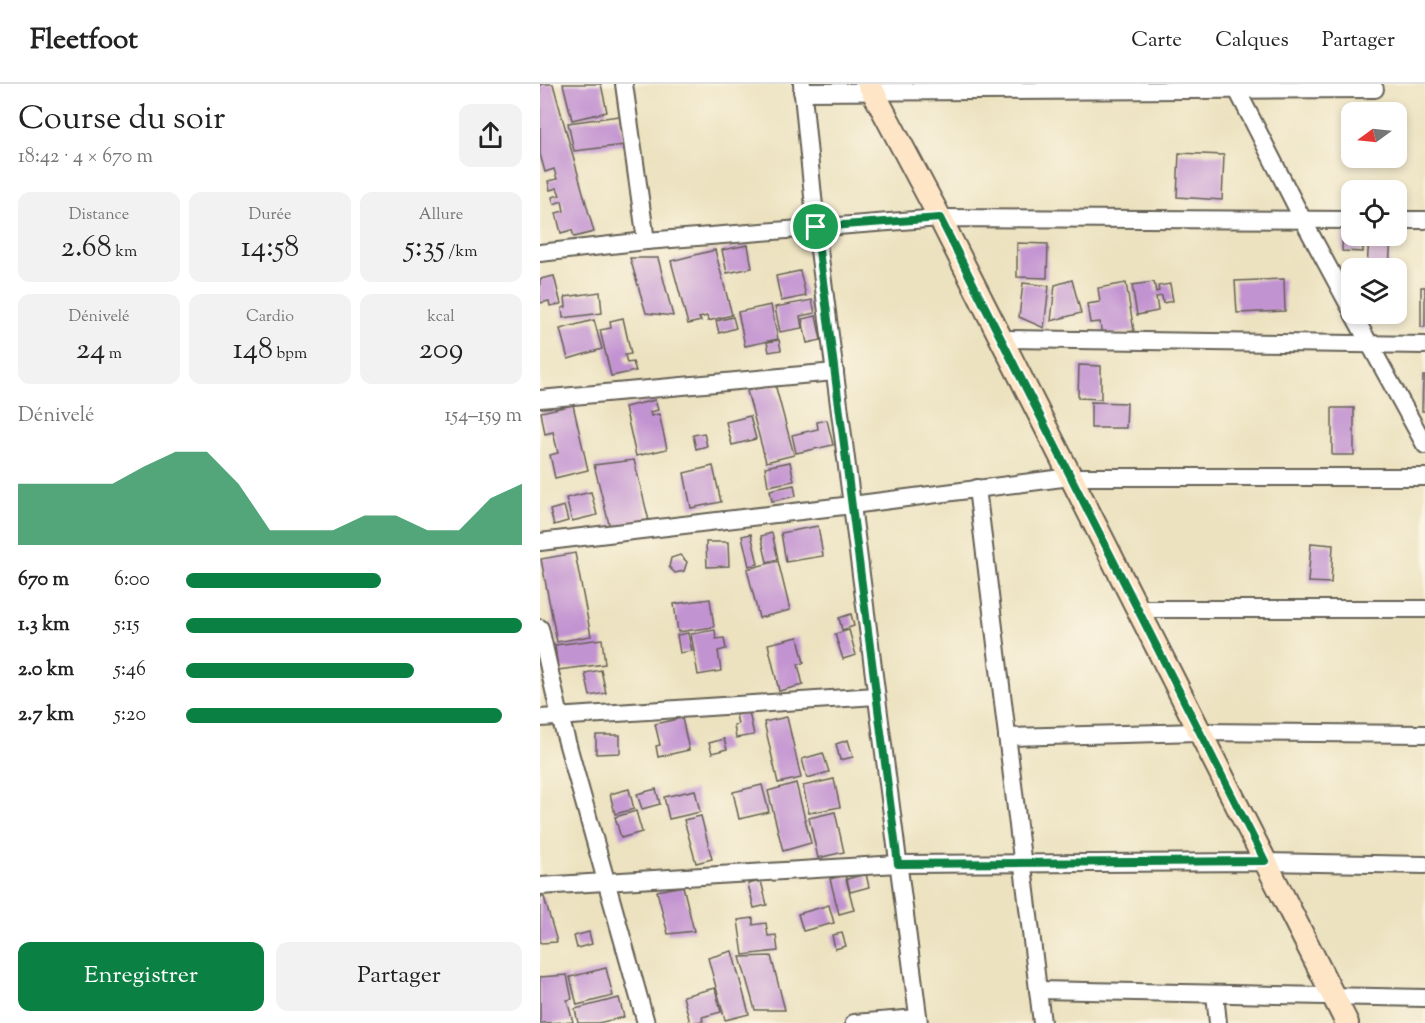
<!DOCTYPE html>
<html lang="fr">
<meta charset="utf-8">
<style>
:root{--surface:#fff;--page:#f2f2f2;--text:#222;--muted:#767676;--line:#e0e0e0;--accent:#0b8043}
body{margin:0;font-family:"Sorts Mill Goudy",serif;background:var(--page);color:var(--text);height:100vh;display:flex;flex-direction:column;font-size:22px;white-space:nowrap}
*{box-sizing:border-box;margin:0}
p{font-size:20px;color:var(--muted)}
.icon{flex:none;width:33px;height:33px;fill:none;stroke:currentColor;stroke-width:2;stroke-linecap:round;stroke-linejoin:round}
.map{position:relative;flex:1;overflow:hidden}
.panel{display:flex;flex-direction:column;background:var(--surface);width:540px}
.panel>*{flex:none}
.needle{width:39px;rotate:255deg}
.fabs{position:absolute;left:801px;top:18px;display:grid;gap:12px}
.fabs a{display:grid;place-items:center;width:66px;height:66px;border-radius:12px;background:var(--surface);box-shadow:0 3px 9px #0003;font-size:30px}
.pin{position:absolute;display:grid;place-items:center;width:51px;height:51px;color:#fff;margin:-26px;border:3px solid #fff;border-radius:50%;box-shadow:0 2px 6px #0007}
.round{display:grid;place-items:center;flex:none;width:63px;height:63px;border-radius:12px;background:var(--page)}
.summary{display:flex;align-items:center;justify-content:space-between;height:102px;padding:0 18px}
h1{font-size:33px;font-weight:600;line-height:45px}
.stats{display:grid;grid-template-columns:repeat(3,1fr);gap:9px;height:102px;padding:6px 18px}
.stats div{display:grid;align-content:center;border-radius:12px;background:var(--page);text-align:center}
.stats b{font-size:30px;font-weight:600}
.stats small{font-size:16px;font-weight:400}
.stats p{font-size:16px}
.chart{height:168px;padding:12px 18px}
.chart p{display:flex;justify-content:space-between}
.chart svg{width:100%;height:108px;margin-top:6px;fill:var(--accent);opacity:.7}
.action{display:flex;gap:12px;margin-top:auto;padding:12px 18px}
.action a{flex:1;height:69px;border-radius:12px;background:var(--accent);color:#fff;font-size:24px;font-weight:600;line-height:69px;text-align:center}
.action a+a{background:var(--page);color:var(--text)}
ul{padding:0 18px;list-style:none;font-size:20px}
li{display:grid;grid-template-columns:96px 72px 1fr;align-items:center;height:45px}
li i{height:15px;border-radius:8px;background:var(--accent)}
header{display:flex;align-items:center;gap:36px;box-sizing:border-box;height:84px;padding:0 30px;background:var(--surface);border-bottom:2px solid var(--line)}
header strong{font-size:28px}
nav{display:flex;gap:33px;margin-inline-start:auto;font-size:21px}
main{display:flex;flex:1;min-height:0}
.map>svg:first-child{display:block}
.building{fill:#c293d1}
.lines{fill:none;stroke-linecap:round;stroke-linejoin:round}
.street-casing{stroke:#656155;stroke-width:20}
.secondary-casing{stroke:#656155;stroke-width:26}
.street{stroke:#fff;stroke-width:16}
.secondary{stroke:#fde5c5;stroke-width:22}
.route-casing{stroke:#fff;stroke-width:12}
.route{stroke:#0b8043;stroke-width:8}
</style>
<header>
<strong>Fleetfoot</strong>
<nav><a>Carte</a><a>Calques</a><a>Partager</a></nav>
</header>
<main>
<section class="panel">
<div class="summary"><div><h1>Course du soir</h1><p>18:42 · 4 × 670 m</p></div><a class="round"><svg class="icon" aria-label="share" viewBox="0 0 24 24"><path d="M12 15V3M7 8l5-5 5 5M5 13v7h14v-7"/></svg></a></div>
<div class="stats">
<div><p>Distance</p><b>2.68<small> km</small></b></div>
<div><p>Durée</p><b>14:58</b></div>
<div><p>Allure</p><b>5:35<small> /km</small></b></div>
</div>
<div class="stats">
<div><p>Dénivelé</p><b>24<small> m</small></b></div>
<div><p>Cardio</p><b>148<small> bpm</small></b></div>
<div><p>kcal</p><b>209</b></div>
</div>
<div class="chart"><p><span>Dénivelé</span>154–159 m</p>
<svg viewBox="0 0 160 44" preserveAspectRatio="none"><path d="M0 44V19L10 19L20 19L30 19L40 12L50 6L60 6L70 19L80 38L90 38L100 38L110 32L120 32L130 38L140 38L150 25L160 19V44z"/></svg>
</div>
<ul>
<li><b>670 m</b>6:00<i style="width:58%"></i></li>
<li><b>1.3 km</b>5:15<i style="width:100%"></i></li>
<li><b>2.0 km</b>5:46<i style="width:68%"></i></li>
<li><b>2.7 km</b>5:20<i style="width:94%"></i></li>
</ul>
<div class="action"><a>Enregistrer</a><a>Partager</a></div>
</section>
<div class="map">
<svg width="885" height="939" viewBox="0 0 885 939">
<rect width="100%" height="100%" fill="#fcf5e5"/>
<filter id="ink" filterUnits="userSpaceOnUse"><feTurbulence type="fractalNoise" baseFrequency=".0167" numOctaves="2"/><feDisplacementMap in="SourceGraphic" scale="12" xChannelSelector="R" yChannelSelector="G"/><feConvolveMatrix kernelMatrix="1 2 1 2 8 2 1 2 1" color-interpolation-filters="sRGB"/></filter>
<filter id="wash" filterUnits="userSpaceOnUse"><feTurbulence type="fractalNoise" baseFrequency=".008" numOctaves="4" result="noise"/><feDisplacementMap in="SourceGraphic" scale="24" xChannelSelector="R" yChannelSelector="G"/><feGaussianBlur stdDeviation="1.35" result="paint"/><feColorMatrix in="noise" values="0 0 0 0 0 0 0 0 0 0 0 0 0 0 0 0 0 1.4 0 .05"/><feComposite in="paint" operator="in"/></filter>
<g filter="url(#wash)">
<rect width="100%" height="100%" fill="#ece2c0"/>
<g id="blocks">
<g class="building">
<polygon points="0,0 13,0 54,148 34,153 32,146 21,149 16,129 24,127 22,117 14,120 12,113 20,111 17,104 10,106 8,97 17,95 14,85 5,88 0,70"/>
<polygon points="23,0 61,0 67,28 32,36"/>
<polygon points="79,32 85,61 34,67 28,39"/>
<polygon points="639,69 684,71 682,116 637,113"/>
<polygon points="803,142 812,143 812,152 823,152 823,168 802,167"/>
<polygon points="829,152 851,152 849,184 827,184"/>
<polygon points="477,159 508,160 507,194 477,193"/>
<polygon points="208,161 212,184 187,189 182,166"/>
<polygon points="175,166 192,231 168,237 167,232 159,234 161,237 148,240 131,177"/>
<polygon points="90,174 118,174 133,232 106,229"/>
<polygon points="260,187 266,212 241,217 236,192"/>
<polygon points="14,192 21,220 10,222 9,217 0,219 0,195"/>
<polygon points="744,195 745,227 697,229 695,197"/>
<polygon points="532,196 541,229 511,237 515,201"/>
<polygon points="614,198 616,208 619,207 618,202 630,200 633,217 623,219 622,212 616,213 618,227 597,231 592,201"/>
<polygon points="483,199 509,202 504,244 479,233"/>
<polygon points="586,199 594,247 562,252 560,238 550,239 547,220 560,218 558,204"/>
<rect x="881" y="203" width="4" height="40"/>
<polygon points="60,208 62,229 23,234 22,224 26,223 25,213"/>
<polygon points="272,216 275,229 260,232 262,244 240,248 235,223"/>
<polygon points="231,221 238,255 205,262 198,228"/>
<polygon points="276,232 281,256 267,259 262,235"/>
<polygon points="193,233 196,244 179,249 176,237"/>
<polygon points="83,234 91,270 85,271 87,279 93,278 96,287 71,292 60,246 71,244 70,237"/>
<polygon points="54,236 62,265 28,275 20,245"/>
<polygon points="239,256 241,266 229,268 227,258"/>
<polygon points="539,281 561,282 561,315 538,314"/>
<polygon points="883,292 885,292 885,327 882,327"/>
<polygon points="235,300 254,371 226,378 207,307"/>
<polygon points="115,316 118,326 110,328 111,332 119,330 127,365 96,372 85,323"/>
<polygon points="551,318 587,319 586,344 551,344"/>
<polygon points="33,321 48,386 15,394 10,371 18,369 13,348 5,350 1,328"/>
<rect x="792" y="324" width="22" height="47"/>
<polygon points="210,332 216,355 192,361 186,338"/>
<polygon points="287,336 293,361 256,369 252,351 278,345 277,338"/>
<polygon points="164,349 167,362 156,365 153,351"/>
<polygon points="94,376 110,441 70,444 54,381"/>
<polygon points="250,378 254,397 228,402 225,383"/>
<polygon points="173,382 181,418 151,424 144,389"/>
<polygon points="254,401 256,412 232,417 230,406"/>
<polygon points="51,408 57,431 32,437 26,414"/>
<polygon points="24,422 28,437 14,441 10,426"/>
<polygon points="278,442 283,472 246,478 241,449"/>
<polygon points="232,449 238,475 227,478 221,452"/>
<polygon points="211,450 218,480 209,482 202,452"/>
<polygon points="166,458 188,458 189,482 167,483"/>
<polygon points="771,459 793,461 791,499 768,498"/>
<polygon points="35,469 51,552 17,558 1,475"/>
<polygon points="140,471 147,478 144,487 135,489 129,483 131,474"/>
<polygon points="238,477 250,526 219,534 207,485"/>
<polygon points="170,515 174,543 138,548 134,520"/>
<polygon points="311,530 314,542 302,546 299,534"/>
<polygon points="175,546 176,555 184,554 186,565 178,567 181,587 158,591 151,550"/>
<polygon points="309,546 316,571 303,575 295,550"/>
<polygon points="148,549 152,567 140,569 137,551"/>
<polygon points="258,553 264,579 258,580 263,601 239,607 228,560"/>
<polygon points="62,555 65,580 18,586 15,561"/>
<polygon points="61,586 66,609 50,612 45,589"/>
<polygon points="209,628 214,651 196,654 194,641 198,640 196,631"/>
<polygon points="247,633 261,694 238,699 224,638"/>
<polygon points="142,634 149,666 118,673 116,662 120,661 115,640"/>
<polygon points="56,651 80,651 80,669 56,670"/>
<polygon points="184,655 187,665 172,669 169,659"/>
<polygon points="308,656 313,673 300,676 296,660"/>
<polygon points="283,669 289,688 267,694 262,675"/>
<polygon points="294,695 300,723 269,729 263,702"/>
<polygon points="256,699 271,759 243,767 228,707"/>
<polygon points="222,701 229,728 199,735 193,708"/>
<polygon points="89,705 94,725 75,730 70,710"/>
<polygon points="116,705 120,720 102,725 97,710"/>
<polygon points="155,706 160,728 129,735 124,713"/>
<polygon points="96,727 102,748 81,754 75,733"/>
<polygon points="295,728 304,768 278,774 269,734"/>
<polygon points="161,732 172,775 156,779 144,736"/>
<polygon points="326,790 329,803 310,808 307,795"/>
<polygon points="305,791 314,826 299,830 290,795"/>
<polygon points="221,797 227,821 214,824 208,800"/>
<polygon points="143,802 154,847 128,850 117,807"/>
<polygon points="0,813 4,813 17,858 0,859"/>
<polygon points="289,821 294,839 263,847 258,830"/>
<polygon points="213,834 213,841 226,839 228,852 236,851 238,867 203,871 198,836"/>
<polygon points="49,848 52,860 37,864 34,852"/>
<polygon points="302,849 306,862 295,865 292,851"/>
<polygon points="192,867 209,930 185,936 168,874"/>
<polygon points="231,872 245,926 215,926 200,873"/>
<polygon points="66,884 73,912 37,921 30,893"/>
<polygon points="27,891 32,915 27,916 33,938 0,939 0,893"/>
<polygon points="175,904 181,928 162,933 163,937 150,939 143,912"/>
<polygon points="79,914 84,933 58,939 38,939 35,925"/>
</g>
</g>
</g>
<g filter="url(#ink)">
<use href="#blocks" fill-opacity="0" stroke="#656155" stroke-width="1.5"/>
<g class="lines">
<g class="street-casing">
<g id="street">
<polyline points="84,0 106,157"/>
<polyline points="262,0 276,143 379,939"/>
<polyline points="694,0 763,136 812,227"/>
<polyline points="262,8 835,5"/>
<polyline points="856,136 885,136"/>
<polyline points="0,169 106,157 400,134 812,136"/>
<polyline points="813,230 885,361"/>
<polyline points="461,255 885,261"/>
<polyline points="0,315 295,288"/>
<polyline points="437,404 502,939"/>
<polyline points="0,458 312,421 530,393 885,393"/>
<polyline points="597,525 885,525"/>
<polyline points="0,544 20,633 106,939"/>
<polyline points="0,634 336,612"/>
<polyline points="467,653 659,648 885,650"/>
<polyline points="0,802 358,780 725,778 885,781"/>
<polyline points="498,906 885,914"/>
<polyline points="675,910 678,939"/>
<polyline points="314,939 378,934"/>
</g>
</g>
<g class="secondary-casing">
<polyline id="secondary" points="329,0 400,134 807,939"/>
</g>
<use href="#street" class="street"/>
<use href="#secondary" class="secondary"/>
</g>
</g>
<g class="lines" filter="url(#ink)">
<g class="route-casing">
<polygon id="route" points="400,134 725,777 358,780 276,143"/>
</g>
<use href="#route" class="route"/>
</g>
</svg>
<div class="fabs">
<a><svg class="needle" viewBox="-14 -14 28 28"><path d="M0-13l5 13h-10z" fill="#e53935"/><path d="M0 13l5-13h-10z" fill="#767676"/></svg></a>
<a><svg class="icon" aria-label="locate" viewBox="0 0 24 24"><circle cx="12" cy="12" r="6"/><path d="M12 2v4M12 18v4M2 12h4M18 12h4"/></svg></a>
<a><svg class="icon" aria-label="layers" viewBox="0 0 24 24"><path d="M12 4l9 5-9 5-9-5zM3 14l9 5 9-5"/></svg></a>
</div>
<div class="pin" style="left:276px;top:143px;background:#1e9e55"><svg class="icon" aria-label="arrive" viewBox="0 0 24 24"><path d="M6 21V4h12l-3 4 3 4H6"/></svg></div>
</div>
</main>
